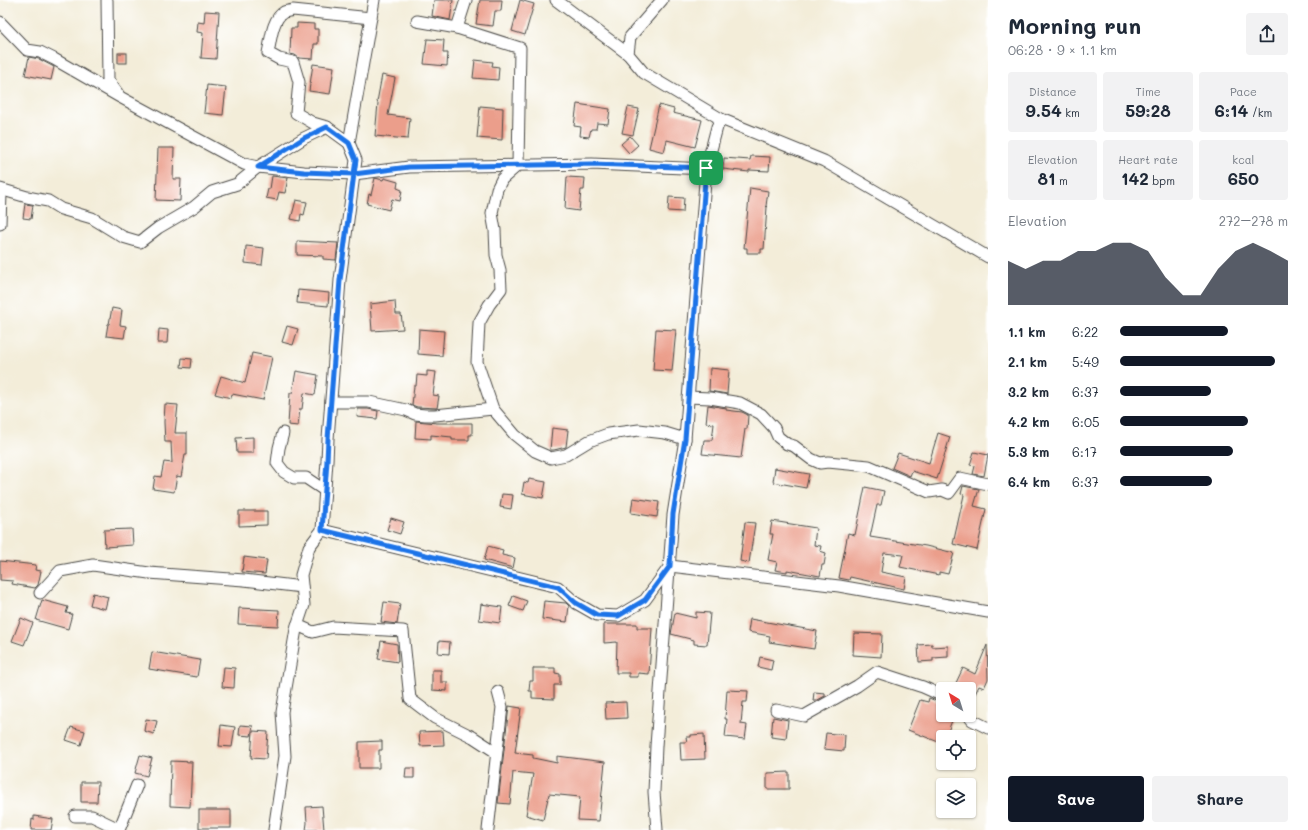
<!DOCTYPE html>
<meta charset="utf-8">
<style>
:root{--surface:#fff;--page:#f2f2f3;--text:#1f2937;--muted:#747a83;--accent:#111827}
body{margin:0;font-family:Mali,sans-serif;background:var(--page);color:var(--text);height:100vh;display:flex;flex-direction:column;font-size:15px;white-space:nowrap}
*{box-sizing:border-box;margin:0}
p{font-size:13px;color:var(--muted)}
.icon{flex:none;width:22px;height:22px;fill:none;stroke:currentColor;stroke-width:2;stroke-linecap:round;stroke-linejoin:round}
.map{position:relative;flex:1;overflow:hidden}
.details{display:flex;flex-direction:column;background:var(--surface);width:320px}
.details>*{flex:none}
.needle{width:26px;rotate:322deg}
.fabs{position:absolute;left:936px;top:682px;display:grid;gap:8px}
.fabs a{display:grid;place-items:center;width:40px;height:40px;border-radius:4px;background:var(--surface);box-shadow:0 1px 3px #0004;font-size:20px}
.pin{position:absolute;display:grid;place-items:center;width:34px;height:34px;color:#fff;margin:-17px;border-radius:8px;box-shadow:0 2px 6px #0006}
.round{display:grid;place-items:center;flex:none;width:42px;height:42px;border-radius:4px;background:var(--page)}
.headline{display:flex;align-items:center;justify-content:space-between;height:68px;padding:0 20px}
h1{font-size:22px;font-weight:700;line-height:30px}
.figures{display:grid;grid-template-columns:repeat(3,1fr);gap:6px;height:68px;padding:4px 20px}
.figures div{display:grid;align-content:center;border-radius:4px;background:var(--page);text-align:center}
.figures b{font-size:17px;font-weight:700}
.figures small{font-size:11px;font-weight:400}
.figures p{font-size:11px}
.chart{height:112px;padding:8px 20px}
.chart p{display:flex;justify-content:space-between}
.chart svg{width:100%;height:72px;margin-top:4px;fill:var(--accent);opacity:.7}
.action{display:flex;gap:8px;margin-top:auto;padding:8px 20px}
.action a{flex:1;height:46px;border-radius:4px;background:var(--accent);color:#fff;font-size:16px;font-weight:700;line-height:46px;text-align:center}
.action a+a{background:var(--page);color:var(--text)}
ul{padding:0 20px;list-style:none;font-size:13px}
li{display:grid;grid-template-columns:64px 48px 1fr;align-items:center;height:30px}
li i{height:10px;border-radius:5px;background:var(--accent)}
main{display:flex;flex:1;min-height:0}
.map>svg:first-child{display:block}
.building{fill:#eb9e8b}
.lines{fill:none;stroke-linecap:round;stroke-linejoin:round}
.minor-casing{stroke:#494845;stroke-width:13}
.minor{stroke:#fff;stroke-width:11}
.route-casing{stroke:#fff;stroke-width:8}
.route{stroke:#1a73e8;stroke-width:5}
</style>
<main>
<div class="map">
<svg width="988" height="830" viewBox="0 0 988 830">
<rect width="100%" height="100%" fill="#fff"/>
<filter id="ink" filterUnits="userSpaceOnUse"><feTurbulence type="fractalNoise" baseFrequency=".025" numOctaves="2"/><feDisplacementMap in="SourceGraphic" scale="8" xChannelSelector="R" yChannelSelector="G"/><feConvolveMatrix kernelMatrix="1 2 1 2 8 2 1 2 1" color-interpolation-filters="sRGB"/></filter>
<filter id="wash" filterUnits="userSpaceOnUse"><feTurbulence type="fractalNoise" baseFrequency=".012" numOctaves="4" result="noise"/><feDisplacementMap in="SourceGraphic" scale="16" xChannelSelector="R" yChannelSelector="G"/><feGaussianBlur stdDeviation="0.9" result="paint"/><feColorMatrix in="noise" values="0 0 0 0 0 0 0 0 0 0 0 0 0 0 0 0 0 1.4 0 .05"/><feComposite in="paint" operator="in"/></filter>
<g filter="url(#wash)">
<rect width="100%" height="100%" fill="#f3edd9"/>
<g id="blocks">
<g class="building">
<polygon points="434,0 453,0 450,20 432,16"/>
<polygon points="480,0 502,0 501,11 495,11 493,26 476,24"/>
<polygon points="520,0 534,4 525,35 512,31"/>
<polygon points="205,11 219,12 216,59 201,58 203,33 197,32 198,22 204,23"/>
<polygon points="297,23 314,24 314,29 318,29 318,44 314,44 313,59 299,58 295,55 290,54 291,28 297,28"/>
<polygon points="427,39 444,40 443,53 448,53 447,66 424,64"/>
<rect x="118" y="53" width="9" height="10"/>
<polygon points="29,57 39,59 54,67 51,80 25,75"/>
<polygon points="475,60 493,62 492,66 499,67 498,80 473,78"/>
<polygon points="313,64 334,67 330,94 309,91"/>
<polygon points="382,75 395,78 388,115 410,118 408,139 375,136 378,103 377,102"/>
<polygon points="207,85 226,87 223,115 204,113"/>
<polygon points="577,104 610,109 608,124 597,123 596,129 591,129 589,137 580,136 581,127 574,126"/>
<polygon points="659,105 674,109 673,113 702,120 695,147 667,140 664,152 649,148"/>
<polygon points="480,106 503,108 502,140 477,138"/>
<polygon points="628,107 639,109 633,135 622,133"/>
<polygon points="630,136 638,145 629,153 621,144"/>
<polygon points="158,148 174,148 173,179 181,179 180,201 156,200"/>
<polygon points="751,156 770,157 769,171 749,170 749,172 723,169 724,158 750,160"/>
<polygon points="272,176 288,178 285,193 279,192 277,200 266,198 268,189 270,189"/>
<polygon points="567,177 585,178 584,190 581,190 579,211 565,209"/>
<polygon points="375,178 383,180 384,178 398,182 397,188 402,190 400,201 392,199 389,210 367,204 369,194 371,195"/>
<polygon points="750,188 768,191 766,206 767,207 764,249 761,249 761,253 747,253 747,248 744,248"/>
<polygon points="669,197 684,198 683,212 668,211"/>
<polygon points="296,200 307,202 304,215 301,214 300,221 291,219"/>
<polygon points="25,204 33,205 31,219 23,218"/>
<polygon points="297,241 338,243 336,260 323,259 323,256 297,255"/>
<polygon points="246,246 264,248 262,265 245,263"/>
<polygon points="298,290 329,293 328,306 297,303"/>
<polygon points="395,301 396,314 401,314 403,329 372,331 370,304"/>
<polygon points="112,308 122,310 120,325 126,326 124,338 106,336 108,324 109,324"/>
<polygon points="287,326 298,329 293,345 282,342"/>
<polygon points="159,329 168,330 167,343 158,343"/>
<polygon points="419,329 444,331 442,356 418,354"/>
<polygon points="656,329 676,330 672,371 653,370"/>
<polygon points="252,353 272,357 263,400 232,394 231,398 215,394 221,376 245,383"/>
<polygon points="182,358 192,359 191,368 181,367"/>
<polygon points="710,368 729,370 727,394 709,391"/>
<polygon points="296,371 318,375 315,395 304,393 302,409 300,409 298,426 288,425 290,393 292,393"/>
<polygon points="427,371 436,372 433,395 439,396 437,408 417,407 412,405 414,386 416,386 417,375 427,376"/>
<polygon points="165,404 178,405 175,433 187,433 187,455 185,455 181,477 177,476 174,492 153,489 155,476 161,477 164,462 172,463 171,442 165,442 164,422"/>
<polygon points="708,405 726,408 726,410 742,412 748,415 747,429 745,429 741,458 702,454 704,440 712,440 714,424 706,423"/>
<polygon points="358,409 368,409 378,411 377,419 357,417"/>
<polygon points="416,421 437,423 472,423 472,435 469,435 469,440 452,440 452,437 431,435 431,439 415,438"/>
<polygon points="552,428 568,430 566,447 554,450 550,450"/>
<polygon points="938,433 950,437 937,479 912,471 910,476 892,468 898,453 929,463"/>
<polygon points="253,437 253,453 237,453 236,438"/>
<polygon points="974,452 988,455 984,476 973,474 975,466 970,465"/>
<polygon points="775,468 809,474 806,488 773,482"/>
<polygon points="529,479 546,482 543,498 522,494 524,482 528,483"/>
<polygon points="963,486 979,489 974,506 986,509 977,550 953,544 964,495 961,494"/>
<polygon points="865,487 884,491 881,505 877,505 870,537 926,546 954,553 948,574 939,572 939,575 900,567 903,555 884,553 881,572 906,577 904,589 850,577 849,580 839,578 848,533 855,535"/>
<polygon points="502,494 513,495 511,509 500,507"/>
<polygon points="633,498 659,502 657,517 631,513"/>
<polygon points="239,511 267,511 267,525 239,526"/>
<polygon points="391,518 404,522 400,534 387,530"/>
<polygon points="772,521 816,528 814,545 821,546 820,551 826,553 824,565 822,565 820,576 787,570 787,572 775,570 777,562 768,560 773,534 770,534"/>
<polygon points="745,522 755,523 749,563 740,561"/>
<polygon points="132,529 133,545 105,547 104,530"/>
<polygon points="488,546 503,550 502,555 515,558 513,568 484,560"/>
<polygon points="244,557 267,560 265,574 242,572"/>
<polygon points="0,561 36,565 35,570 41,571 38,585 35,588 12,584 13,581 0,580"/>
<polygon points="93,593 108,597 105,609 90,605"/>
<polygon points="513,596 527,601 523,611 509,606"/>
<polygon points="42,600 68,607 66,613 72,614 68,629 36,620"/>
<polygon points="544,601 566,603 569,606 567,622 542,619"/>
<polygon points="384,602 400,604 397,624 381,622"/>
<polygon points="481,604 502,607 500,623 479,620"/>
<polygon points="239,608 279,610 278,626 238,624"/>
<polygon points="696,612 710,613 707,645 694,644 694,640 671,634 675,613 696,618"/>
<polygon points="21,618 33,623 24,645 12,641"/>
<polygon points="750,619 817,631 814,649 769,642 770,636 748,632"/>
<polygon points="604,624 637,624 637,628 652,628 649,674 638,673 638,677 629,677 629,673 616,673 617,642 604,643"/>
<polygon points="854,633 882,634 881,657 853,655"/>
<polygon points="381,641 397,644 398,662 378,659"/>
<polygon points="439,641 450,642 449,654 438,653"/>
<polygon points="932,644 932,647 948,646 948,657 933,658 933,661 919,662 918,645"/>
<polygon points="987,645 988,679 984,688 979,686 975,694 969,692 969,689 963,689 955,685 963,668 975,674"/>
<polygon points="152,652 200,660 197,677 149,669"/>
<polygon points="760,657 773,660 771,670 758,667"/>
<polygon points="224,667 235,668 234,688 222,687"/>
<polygon points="533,668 555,668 555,673 560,674 560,685 554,685 554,699 532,698 532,691 529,691 530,681 533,681"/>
<polygon points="432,670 441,670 441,682 447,682 447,691 432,690"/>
<polygon points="727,690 748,691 747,702 743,702 741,724 747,725 745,739 725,737 727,719 725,719"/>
<polygon points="814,692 825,693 825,696 816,701 813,701"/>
<polygon points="929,698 943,704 943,715 952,715 951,717 953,718 947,734 945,733 941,743 908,730 920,700 928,702"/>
<polygon points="626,702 627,718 606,719 605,703"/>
<polygon points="509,706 521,708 515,753 533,755 533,758 557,763 557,756 605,762 599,821 578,820 580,797 549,794 543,820 526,815 533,774 513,772 510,804 498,803"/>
<polygon points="773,717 788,720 786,739 771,737"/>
<polygon points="146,719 157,721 154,734 144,731"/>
<polygon points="221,725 235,727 232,747 219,746"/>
<polygon points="240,725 253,726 251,736 239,735"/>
<polygon points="71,727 85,731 81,745 66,740"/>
<polygon points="253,731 268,732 266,759 251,758"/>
<polygon points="443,731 444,745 420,746 419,732"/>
<polygon points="826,733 845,735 844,751 824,749"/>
<polygon points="704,734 705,759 681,760 680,742 687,742 686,737 691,737 691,735"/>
<polygon points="382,741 382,750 379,750 379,768 359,768 359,742"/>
<polygon points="140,755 152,758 147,776 135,773"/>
<polygon points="171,761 192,762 190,807 170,806"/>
<polygon points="406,768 414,768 414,778 405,778"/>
<polygon points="789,772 789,789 767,789 767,773"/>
<polygon points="81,782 98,782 97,802 81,802"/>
<polygon points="322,806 324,830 306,830 307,823 306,807"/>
<rect x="199" y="810" width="32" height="18"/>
<polygon points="34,816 53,819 51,830 31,830 32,819 34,820"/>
</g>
</g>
</g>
<g filter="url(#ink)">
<use href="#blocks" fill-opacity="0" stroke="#494845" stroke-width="1"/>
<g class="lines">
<g class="minor-casing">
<g id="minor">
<polyline points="107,0 108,80 118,94"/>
<polyline points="466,0 457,28 520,48 518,165 502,179 497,189 492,213 495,230 496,255 500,270 501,289 489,305 479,323 477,362 493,409 515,435 535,451 551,458 566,455 589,441 608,434 639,430 665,433 685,439"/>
<polyline points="556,0 628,54"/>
<polyline points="417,21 457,28"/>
<polyline points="0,22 27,50 40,52 54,59 120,97 244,164 258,167 304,172 354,174 409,167 592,164 706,169"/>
<polyline points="721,119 824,161 988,257"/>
<path d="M 349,143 L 327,127 L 313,123 L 296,113 L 299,82 L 293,62 L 279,59 L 268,53 C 271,40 272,19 284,12 C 287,11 290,11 293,10 L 371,18"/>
<polyline points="0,189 27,197 48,201 61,209 92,218 123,237 140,242 158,228 194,207 212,192 237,184 258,167 304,138 327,127"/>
<polyline points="0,190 1,193 0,224"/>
<polyline points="688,397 710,398 740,403 761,414 774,428 778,437 787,444 794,446 811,459 820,463 828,462 869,466 929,492 942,490 949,493 960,478 988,484"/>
<polyline points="331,402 369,402 406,410 415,414 425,415 435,415 493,409"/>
<polyline points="283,433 279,448 277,463 284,472 294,478 306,478 324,490"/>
<polyline points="322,530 558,587 576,603 597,615 618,616 645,600 670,566 839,586 988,612"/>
<polyline points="40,593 60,571 93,565 149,573 244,580 302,587"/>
<polyline points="297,625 313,632 333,627 403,631 410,699 435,718 473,737 496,752"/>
<polyline points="776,710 804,716 857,686 877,672 923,687 943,696"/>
<polyline points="968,715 972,720 988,728"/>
<polyline points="75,816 92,816 119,829"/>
<polyline points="119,830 137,785"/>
<polyline points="274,830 285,756 282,712 296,629 304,605 301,575 309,547 322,530 327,461 328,439 340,280 356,160 349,143 374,0"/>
<polyline points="488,830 502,707 498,692"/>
<polyline points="657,830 654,792 656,746 673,515 685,439 706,169 717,127 721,119 644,73 628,54 630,37 662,0"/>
</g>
</g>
<use href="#minor" class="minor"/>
</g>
</g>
<g class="lines" filter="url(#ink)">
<g class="route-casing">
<polyline id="route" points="706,168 592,164 409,167 354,174 304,172 258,167 304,138 327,127 349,143 356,160 354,174 340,280 328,439 327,461 322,530 558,587 576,603 597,615 618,616 645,600 670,566 673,514 685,439 706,168"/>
</g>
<use href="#route" class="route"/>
</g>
</svg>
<div class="fabs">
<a><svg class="needle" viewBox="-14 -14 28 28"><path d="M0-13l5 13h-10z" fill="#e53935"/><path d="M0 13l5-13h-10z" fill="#747a83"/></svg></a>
<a><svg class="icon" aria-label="locate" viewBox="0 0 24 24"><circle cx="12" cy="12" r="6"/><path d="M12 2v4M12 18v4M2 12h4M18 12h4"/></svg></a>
<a><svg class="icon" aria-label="layers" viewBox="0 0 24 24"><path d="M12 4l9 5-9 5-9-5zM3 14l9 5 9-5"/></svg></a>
</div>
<div class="pin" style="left:706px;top:168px;background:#1e9e55"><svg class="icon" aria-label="arrive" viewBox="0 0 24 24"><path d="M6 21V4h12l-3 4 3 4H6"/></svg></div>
</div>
<section class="details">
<div class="headline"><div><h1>Morning run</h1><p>06:28 · 9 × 1.1 km</p></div><a class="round"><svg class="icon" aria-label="share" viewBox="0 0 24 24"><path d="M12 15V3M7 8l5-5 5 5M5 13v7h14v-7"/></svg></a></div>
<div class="figures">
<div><p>Distance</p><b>9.54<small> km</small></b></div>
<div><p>Time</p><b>59:28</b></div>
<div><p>Pace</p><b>6:14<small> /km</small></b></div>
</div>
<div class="figures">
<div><p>Elevation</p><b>81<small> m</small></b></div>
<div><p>Heart rate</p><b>142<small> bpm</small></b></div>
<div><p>kcal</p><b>650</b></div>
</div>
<div class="chart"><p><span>Elevation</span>272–278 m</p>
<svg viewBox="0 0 160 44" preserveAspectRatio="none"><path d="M0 44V17L10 22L20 17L30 17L40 11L50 11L60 6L70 6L80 11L90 27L100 38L110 38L120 22L130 11L140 6L150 11L160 17V44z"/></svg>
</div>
<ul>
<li><b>1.1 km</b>6:22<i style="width:64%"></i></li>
<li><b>2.1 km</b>5:49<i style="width:92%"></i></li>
<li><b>3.2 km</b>6:37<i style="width:54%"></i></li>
<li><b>4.2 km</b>6:05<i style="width:76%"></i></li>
<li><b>5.3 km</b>6:17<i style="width:67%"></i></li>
<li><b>6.4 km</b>6:37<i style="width:55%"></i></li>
</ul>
<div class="action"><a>Save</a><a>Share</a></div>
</section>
</main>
